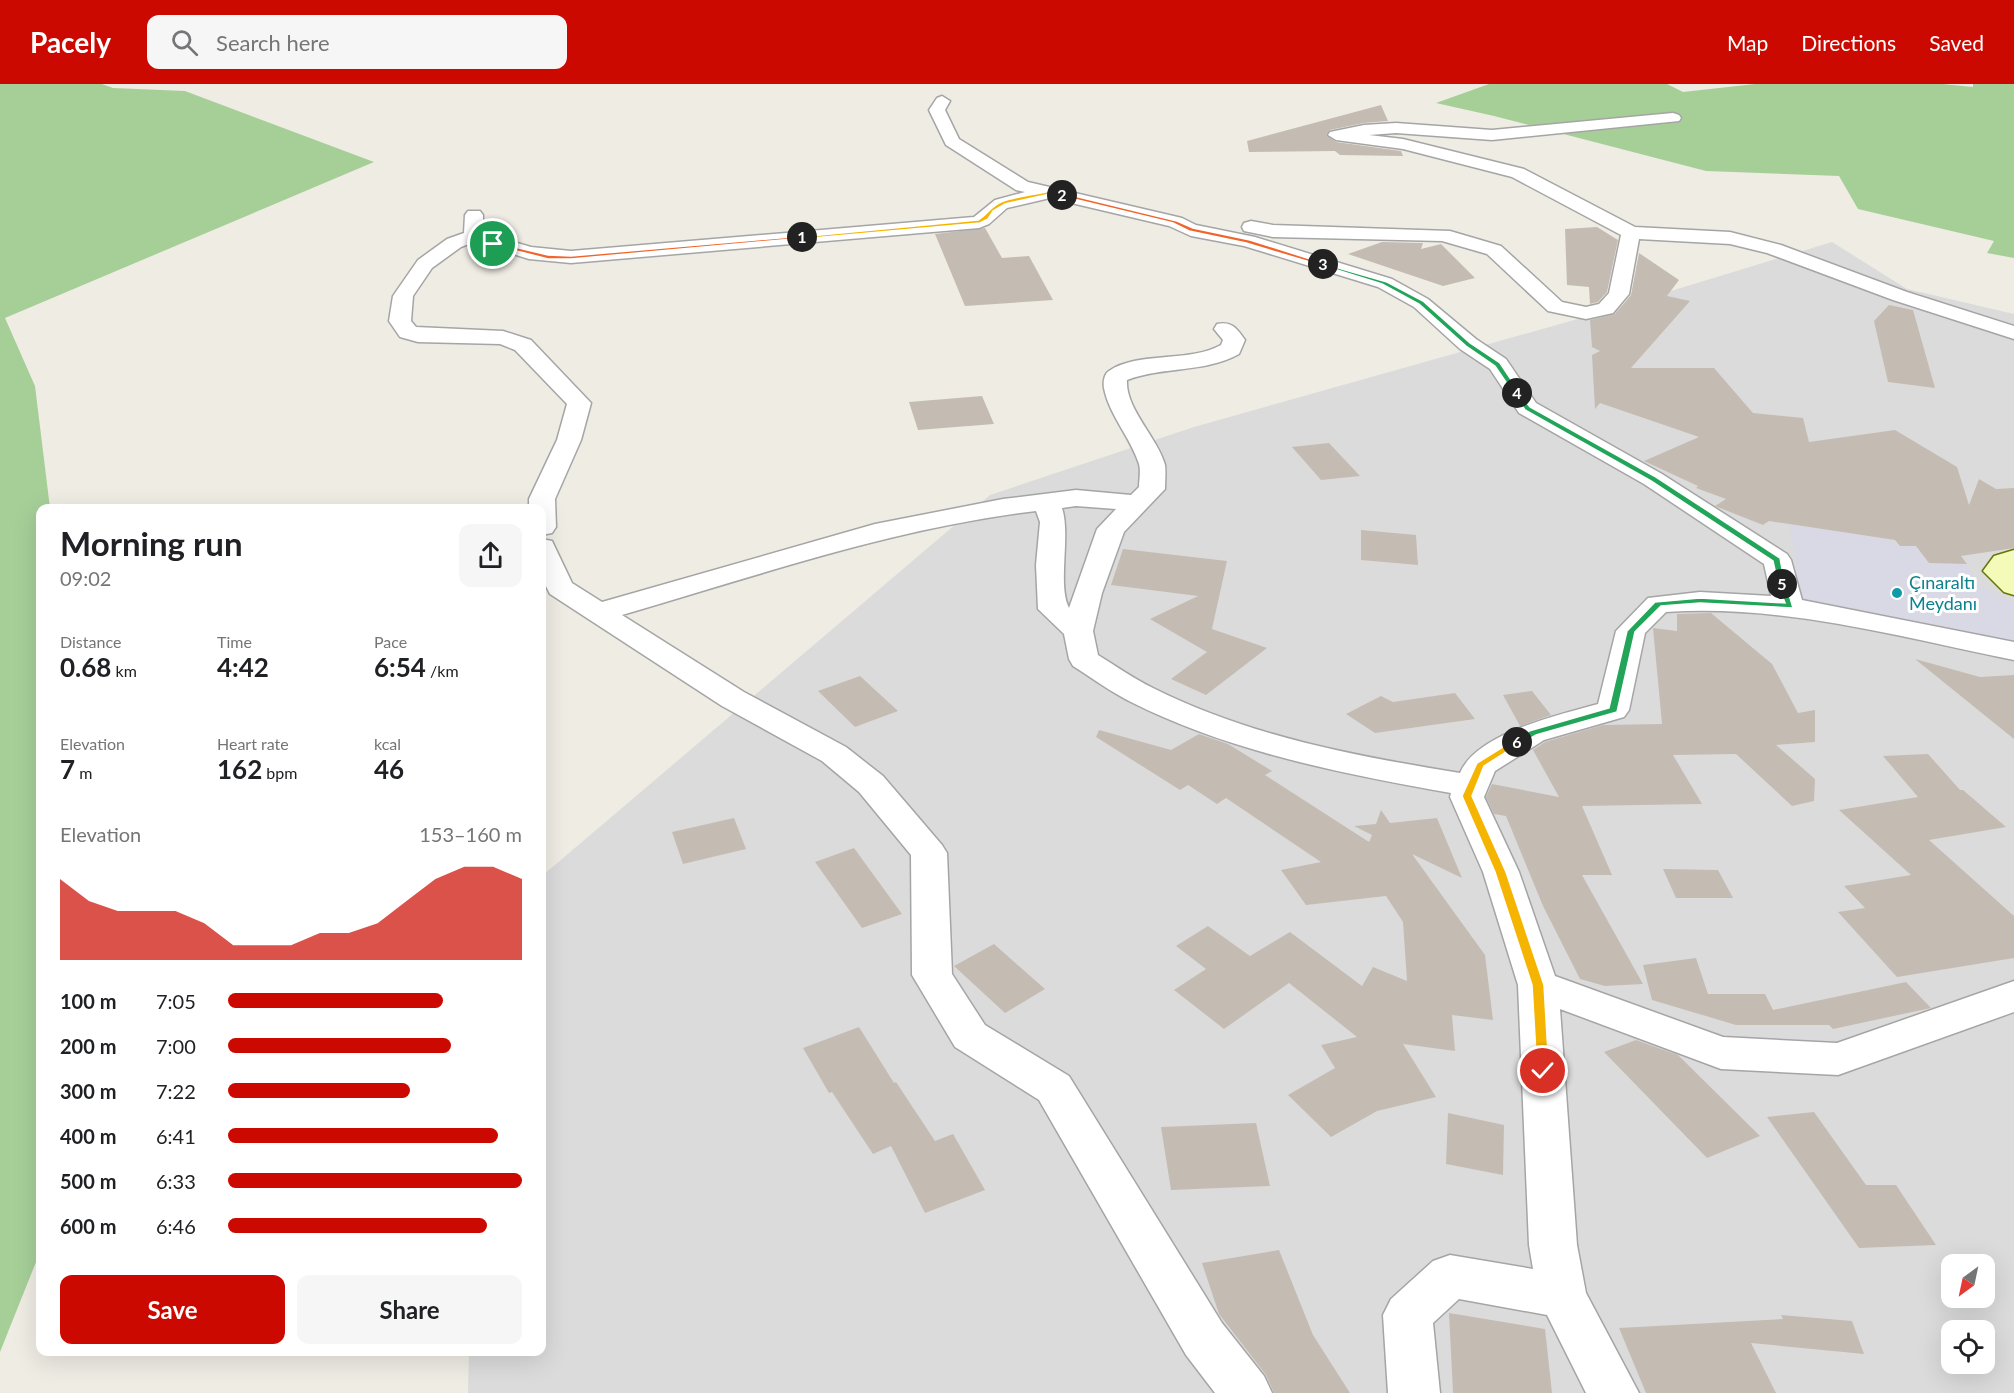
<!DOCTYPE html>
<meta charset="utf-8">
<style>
:root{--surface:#fff;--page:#f6f6f6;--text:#202124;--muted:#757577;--accent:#cc0900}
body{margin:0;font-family:Lato,sans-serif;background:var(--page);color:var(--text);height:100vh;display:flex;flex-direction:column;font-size:22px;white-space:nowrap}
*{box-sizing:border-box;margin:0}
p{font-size:20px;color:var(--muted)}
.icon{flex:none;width:33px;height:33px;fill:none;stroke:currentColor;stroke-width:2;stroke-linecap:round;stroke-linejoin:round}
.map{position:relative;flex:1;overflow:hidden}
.sheet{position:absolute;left:36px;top:420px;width:510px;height:852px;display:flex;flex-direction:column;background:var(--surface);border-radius:12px;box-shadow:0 6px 24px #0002}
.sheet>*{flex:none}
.needle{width:39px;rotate:213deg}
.fabs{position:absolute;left:1941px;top:1170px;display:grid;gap:12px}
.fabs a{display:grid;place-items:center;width:54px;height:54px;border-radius:12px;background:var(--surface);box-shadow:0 6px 24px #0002;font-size:30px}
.pin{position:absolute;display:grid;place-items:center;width:51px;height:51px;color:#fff;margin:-26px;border:3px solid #fff;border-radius:50%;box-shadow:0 2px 6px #0007}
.km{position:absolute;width:30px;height:30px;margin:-15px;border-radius:50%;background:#222;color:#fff;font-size:16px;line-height:30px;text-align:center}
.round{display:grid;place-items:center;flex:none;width:63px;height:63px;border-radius:12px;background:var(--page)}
.headline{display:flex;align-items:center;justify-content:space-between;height:102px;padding:0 24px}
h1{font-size:33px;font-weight:700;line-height:45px}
.metrics{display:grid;grid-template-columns:repeat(3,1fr);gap:9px;height:102px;padding:6px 24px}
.metrics div{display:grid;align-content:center}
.metrics b{font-size:26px;font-weight:700}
.metrics small{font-size:16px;font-weight:400}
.metrics p{font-size:16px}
.chart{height:168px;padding:12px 24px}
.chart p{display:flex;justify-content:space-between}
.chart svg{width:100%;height:108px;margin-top:6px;fill:var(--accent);opacity:.7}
.cta{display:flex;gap:12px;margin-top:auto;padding:12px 24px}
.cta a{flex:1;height:69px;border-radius:12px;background:var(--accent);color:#fff;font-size:24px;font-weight:700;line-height:69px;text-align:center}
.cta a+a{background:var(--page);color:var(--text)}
ul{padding:0 24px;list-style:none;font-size:20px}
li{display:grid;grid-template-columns:96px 72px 1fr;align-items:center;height:45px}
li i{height:15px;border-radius:8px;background:var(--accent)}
header{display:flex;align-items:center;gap:36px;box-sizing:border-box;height:84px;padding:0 30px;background:var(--accent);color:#fff}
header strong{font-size:28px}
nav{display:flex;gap:33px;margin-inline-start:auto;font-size:21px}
.search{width:420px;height:54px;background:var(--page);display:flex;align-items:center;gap:15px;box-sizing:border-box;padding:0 21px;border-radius:12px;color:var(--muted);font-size:22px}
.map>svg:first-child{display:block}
.residential{fill:#dcdbdb;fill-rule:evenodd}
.forest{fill:#a6cf98}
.plaza{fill:#d9d8e5}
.building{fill:#c4bcb3}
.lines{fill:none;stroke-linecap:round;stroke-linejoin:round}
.street-casing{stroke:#a5a5a5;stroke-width:3}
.secondary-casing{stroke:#657604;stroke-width:3}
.street{fill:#fff;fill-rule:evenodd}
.secondary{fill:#f4fab7;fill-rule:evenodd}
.split-1{fill:#f0652b;stroke:#fff;stroke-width:1.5}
.split-2{fill:#f5b400;stroke:#fff;stroke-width:1.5}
.split-3{fill:#f0652b;stroke:#fff;stroke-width:1.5}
.split-4{fill:#22a559;stroke:#fff;stroke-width:1.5}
.split-5{fill:#22a559;stroke:#fff;stroke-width:1.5}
.split-6{fill:#22a559;stroke:#fff;stroke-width:1.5}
.split-7{fill:#f5b400;stroke:#fff;stroke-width:1.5}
.culture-dot{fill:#0f9aa8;stroke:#fff;stroke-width:2}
.labels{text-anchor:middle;stroke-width:6;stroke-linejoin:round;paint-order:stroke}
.culture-label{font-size:18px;fill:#0d838f;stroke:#fff;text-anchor:start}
</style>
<header>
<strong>Pacely</strong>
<div class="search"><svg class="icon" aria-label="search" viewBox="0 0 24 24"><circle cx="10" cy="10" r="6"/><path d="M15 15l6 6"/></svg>Search here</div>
<nav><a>Map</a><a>Directions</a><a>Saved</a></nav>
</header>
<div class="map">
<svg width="2014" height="1309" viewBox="0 0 2014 1309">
<rect width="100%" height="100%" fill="#efece4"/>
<path class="residential" d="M 1832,158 L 1907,205 L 2014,230 L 2014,1309 L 468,1309 L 469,1268 L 542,1268 L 542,792 L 990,411 L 1194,343 L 1592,231 ZM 1952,1180 L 1984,1180 L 1984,1214 L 1952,1214 ZM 1952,1246 L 1984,1246 L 1984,1280 L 1952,1280 Z"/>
<g class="forest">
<polygon points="0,0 102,0 113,4 185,7 374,78 5,234 35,302 50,424 40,424 40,1168 0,1268"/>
<polygon points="1489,0 1667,0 1683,8 1755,0 1943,0 1973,3 1973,0 2014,0 2014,174 1987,169 1994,157 1858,125 1839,92 1706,87 1494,32 1436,19"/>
</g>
<polygon class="plaza" points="1790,441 1884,454 1900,462 1916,462 1929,479 1967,480 1978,500 2014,519 2014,560 1801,518"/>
<g class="building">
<polygon points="1381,21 1388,37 1364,39 1330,46 1326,51 1336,58 1401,67 1403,72 1340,71 1335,67 1249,68 1247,57"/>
<polygon points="1597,143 1618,156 1607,208 1598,218 1590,220 1589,203 1567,201 1565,145"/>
<polygon points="985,144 1002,174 1029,172 1053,216 965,222 935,150"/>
<polygon points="1382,158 1423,159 1421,165 1441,160 1475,194 1443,202 1348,170"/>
<polygon points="1639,169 1679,196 1667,212 1690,217 1631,284 1714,284 1753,329 1803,334 1809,358 1895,346 1957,383 1969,421 1979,395 1996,405 2014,404 2014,464 1961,472 1967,480 1929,479 1916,462 1900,462 1895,456 1769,437 1763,441 1720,424 1715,422 1726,415 1696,404 1698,402 1644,377 1699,353 1600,319 1595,325 1592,271 1600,267 1592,263 1590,236 1615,230 1631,211"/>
<polygon points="1889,221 1913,226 1935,304 1888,298 1874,237"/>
<polygon points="982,312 994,340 918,346 909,318"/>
<polygon points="1329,359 1360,392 1321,396 1292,363"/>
<polygon points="1361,446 1416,451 1418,481 1361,476"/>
<polygon points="1123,465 1227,477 1212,545 1267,564 1206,611 1171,595 1207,568 1150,535 1198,512 1111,501"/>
<polygon points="1711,529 1772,580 1798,629 1815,626 1815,658 1776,661 1815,695 1814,717 1792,722 1736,670 1673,671 1702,720 1582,722 1612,791 1582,791 1643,900 1605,902 1580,895 1543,822 1506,732 1494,730 1486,713 1492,700 1559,713 1533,666 1545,658 1603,641 1662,640 1653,544 1677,547 1677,530"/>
<polygon points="1915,575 1980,593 2014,591 2014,655"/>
<polygon points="860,592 898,627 855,643 818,607"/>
<polygon points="1532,607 1551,631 1520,642 1503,611"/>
<polygon points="1455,609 1475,635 1375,649 1346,630 1381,612 1393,618"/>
<polygon points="1099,646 1171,666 1199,650 1228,660 1272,687 1265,691 1369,758 1372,751 1354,742 1376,740 1381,726 1390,739 1437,734 1462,794 1412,770 1485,871 1493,936 1452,931 1455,967 1403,960 1436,1013 1377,1027 1331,1053 1288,1011 1335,984 1321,961 1357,953 1289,899 1224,945 1174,906 1206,885 1176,862 1208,842 1250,872 1290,848 1362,902 1373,883 1407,897 1403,838 1386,812 1306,821 1281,786 1321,778 1226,714 1217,720 1188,701 1180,706 1096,653"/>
<polygon points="1928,670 1960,706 1963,706 2006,743 1929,756 2014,832 2014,874 1897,893 1838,828 1865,824 1844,802 1911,791 1839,726 1918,713 1883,672"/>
<polygon points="734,734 746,765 683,780 672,748"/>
<polygon points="854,764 902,830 862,844 815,778"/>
<polygon points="1663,785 1718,786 1733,814 1676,814"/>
<polygon points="994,860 1045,905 1005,929 954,882"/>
<polygon points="1696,874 1708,910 1765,910 1773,926 1906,898 1931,924 1833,945 1829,941 1736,941 1652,916 1643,881"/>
<polygon points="859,943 894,999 896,998 935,1057 953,1050 985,1106 925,1129 891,1062 873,1070 832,1008 829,1009 803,964"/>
<polygon points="1636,956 1678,971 1760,1052 1707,1074 1604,968"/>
<polygon points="1814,1028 1866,1101 1896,1101 1936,1161 1859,1164 1767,1033"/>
<polygon points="1448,1029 1504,1041 1503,1091 1446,1080"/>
<polygon points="1256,1039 1270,1102 1171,1106 1161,1043"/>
<polygon points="1279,1166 1313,1251 1350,1309 1274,1309 1266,1291 1219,1230 1202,1179"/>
<polygon points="1449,1229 1545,1245 1552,1309 1453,1309"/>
<polygon points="1781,1231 1852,1237 1864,1270 1751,1259 1776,1309 1646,1309 1619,1244 1783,1235"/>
</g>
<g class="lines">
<g class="street-casing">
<g id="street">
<path d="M 942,12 L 950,17 L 945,26 L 959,55 L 1028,98 L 1182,134 L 1196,141 L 1255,153 L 1392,195 L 1428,215 L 1476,255 L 1506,275 L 1536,319 L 1662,390 L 1787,470 L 1791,476 L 1802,516 L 2014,558 L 2014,576 C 1900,553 1784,520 1666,528 L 1645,549 L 1629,626 L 1624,633 L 1544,656 L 1495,687 L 1484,713 L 1519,788 L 1555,892 L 1723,953 L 1837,959 L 2014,897 L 2014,928 L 1838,991 L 1721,985 L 1560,925 L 1577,1161 L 1586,1209 L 1639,1309 L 1586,1309 L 1547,1231 L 1459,1215 L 1433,1239 L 1440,1309 L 1388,1309 L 1383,1231 L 1391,1215 L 1433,1177 L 1450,1171 L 1533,1185 L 1529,1161 L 1518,901 L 1483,788 L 1450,713 L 1451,709 C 1344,690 1230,668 1131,618 C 1111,608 1092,594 1073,582 L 1069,575 L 1064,550 L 1038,525 L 1036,481 L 1040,438 L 1036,427 C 894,444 759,491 622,531 L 744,608 L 846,663 L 883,692 L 942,761 L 947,769 L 952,890 L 985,941 L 1069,992 L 1222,1239 L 1264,1292 L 1272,1309 L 1215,1309 L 1186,1271 L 1039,1016 L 955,963 L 918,901 L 912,891 L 911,771 L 859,708 L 822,677 L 722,622 L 550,510 L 542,494 L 542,455 L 552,457 L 572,499 L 602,518 L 875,440 L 1003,415 L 1076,406 L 1131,411 L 1139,403 C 1139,396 1141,387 1139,380 C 1131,354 1109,331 1104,304 C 1103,299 1104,290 1109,287 C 1138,267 1189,279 1221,261 L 1223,256 L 1214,245 L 1217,240 C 1232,237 1237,245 1245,256 L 1239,270 C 1205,289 1164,282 1127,296 C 1125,325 1158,354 1165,381 C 1166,388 1165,398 1165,405 L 1124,448 L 1102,509 L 1093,547 L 1098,571 C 1116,582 1134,595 1153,604 C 1248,652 1356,672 1460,689 C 1477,649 1559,631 1598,620 L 1616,547 L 1648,514 L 1700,508 L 1771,512 L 1764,480 L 1644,400 L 1519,329 L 1490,285 L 1460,265 L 1414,223 L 1378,203 L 1244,162 L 1191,152 L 1169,142 L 1050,114 L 1007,124 L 989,140 L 979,144 L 571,179 L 529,175 L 474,158 L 461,163 L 432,184 L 413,212 L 411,237 L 416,243 L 503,247 L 531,256 L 591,319 L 581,356 L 555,415 L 556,443 L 552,449 L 542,451 L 542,424 L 529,424 L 529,415 L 557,356 L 567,320 L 515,266 L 500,260 L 418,258 L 400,253 L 389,237 L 393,212 L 418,176 L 447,155 L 464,149 L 465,131 L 468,127 L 480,127 L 483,131 L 483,149 L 531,163 L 571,167 L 974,133 L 995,116 L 1025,108 L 1016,106 L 946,61 L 929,26 L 937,14 ZM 1076,422 L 1116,425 L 1097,445 L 1069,524 C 1057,500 1071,452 1062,424 Z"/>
<polygon points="1673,29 1679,31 1681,34 1679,37 1492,56 1396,49 1369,51 1403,55 1524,85 1635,143 1730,148 1781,161 1907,208 2014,242 2014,255 1893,216 1767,169 1730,160 1639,155 1629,210 1613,229 1586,235 1548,227 1487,170 1442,157 1273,153 1244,147 1242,143 1244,139 1251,137 1273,141 1450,147 1501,162 1562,218 1586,223 1599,220 1609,209 1621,151 1512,93 1403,65 1336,56 1328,51 1330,48 1364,41 1396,39 1492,46"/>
</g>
</g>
<g class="secondary-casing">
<polygon id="secondary" points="2014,466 2014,511 2004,508 1983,487 1994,472"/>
</g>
<use href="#street" class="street"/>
<use href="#secondary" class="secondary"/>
</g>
<polygon class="split-1" points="802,152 804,154 571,175 548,175 490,160 493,158 548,171 571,172"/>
<path class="split-2" d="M 1050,107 L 1065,111 L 1050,110 L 1005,120 L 993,127 L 988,135 L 980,139 L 802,155 L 799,153 L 978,136 C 987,131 991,122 1001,118 C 1016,112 1035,111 1050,107 Z"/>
<polygon class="split-3" points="1062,109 1177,137 1193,144 1250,156 1326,180 1323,182 1246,159 1189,147 1173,139 1061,112"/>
<polygon class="split-4" points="1321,179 1387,198 1423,217 1470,259 1500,279 1520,309 1514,310 1495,282 1466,262 1419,220 1382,200 1321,181"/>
<polygon class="split-5" points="1517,307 1530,323 1656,393 1780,474 1785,501 1778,500 1773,477 1651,397 1525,326 1513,309"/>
<polygon class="split-6" points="1782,497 1786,500 1793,524 1700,519 1661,522 1635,548 1617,628 1536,651 1521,660 1512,658 1529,647 1609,624 1627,547 1655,518 1700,514 1785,519 1778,500"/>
<polygon class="split-7" points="1514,656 1522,658 1484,682 1472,712 1506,788 1544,901 1549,987 1543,992 1537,987 1532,901 1495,788 1462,712 1477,679"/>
<circle class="culture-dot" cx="1897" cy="509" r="6"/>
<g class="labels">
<g class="culture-label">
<text x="1909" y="505">Çınaraltı<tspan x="1909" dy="21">Meydanı</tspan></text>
</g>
</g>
</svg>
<div class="fabs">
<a><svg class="needle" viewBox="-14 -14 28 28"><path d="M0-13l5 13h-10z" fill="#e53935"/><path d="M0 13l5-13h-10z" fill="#757577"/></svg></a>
<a><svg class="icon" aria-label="locate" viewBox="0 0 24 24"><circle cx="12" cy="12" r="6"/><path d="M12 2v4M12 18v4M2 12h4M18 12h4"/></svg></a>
</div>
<div class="pin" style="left:493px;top:160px;background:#1e9e55"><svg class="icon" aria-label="arrive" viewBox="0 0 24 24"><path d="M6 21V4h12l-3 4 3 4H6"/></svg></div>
<div class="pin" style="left:1543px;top:987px;background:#d93025"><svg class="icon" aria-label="check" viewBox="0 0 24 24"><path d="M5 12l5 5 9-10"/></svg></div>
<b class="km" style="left:802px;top:153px">1</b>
<b class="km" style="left:1062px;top:111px">2</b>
<b class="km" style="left:1323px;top:180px">3</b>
<b class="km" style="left:1517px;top:309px">4</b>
<b class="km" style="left:1782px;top:500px">5</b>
<b class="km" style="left:1517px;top:658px">6</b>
<section class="sheet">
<div class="headline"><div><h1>Morning run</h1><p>09:02</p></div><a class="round"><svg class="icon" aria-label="share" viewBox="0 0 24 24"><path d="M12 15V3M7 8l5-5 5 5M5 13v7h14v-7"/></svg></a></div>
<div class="metrics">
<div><p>Distance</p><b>0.68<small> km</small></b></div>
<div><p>Time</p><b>4:42</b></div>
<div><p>Pace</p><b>6:54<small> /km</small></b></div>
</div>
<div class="metrics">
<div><p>Elevation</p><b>7<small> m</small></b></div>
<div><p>Heart rate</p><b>162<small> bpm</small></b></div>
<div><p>kcal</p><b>46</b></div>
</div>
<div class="chart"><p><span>Elevation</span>153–160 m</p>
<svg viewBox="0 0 160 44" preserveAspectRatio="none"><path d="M0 44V11L10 20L20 24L30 24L40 24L50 29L60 38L70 38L80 38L90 33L100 33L110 29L120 20L130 11L140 6L150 6L160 11V44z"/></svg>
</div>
<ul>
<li><b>100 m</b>7:05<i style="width:73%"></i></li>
<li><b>200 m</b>7:00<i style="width:76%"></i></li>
<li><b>300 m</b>7:22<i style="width:62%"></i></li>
<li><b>400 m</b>6:41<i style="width:92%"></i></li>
<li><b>500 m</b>6:33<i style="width:100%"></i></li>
<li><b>600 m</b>6:46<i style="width:88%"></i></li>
</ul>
<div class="cta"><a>Save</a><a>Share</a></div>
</section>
</div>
